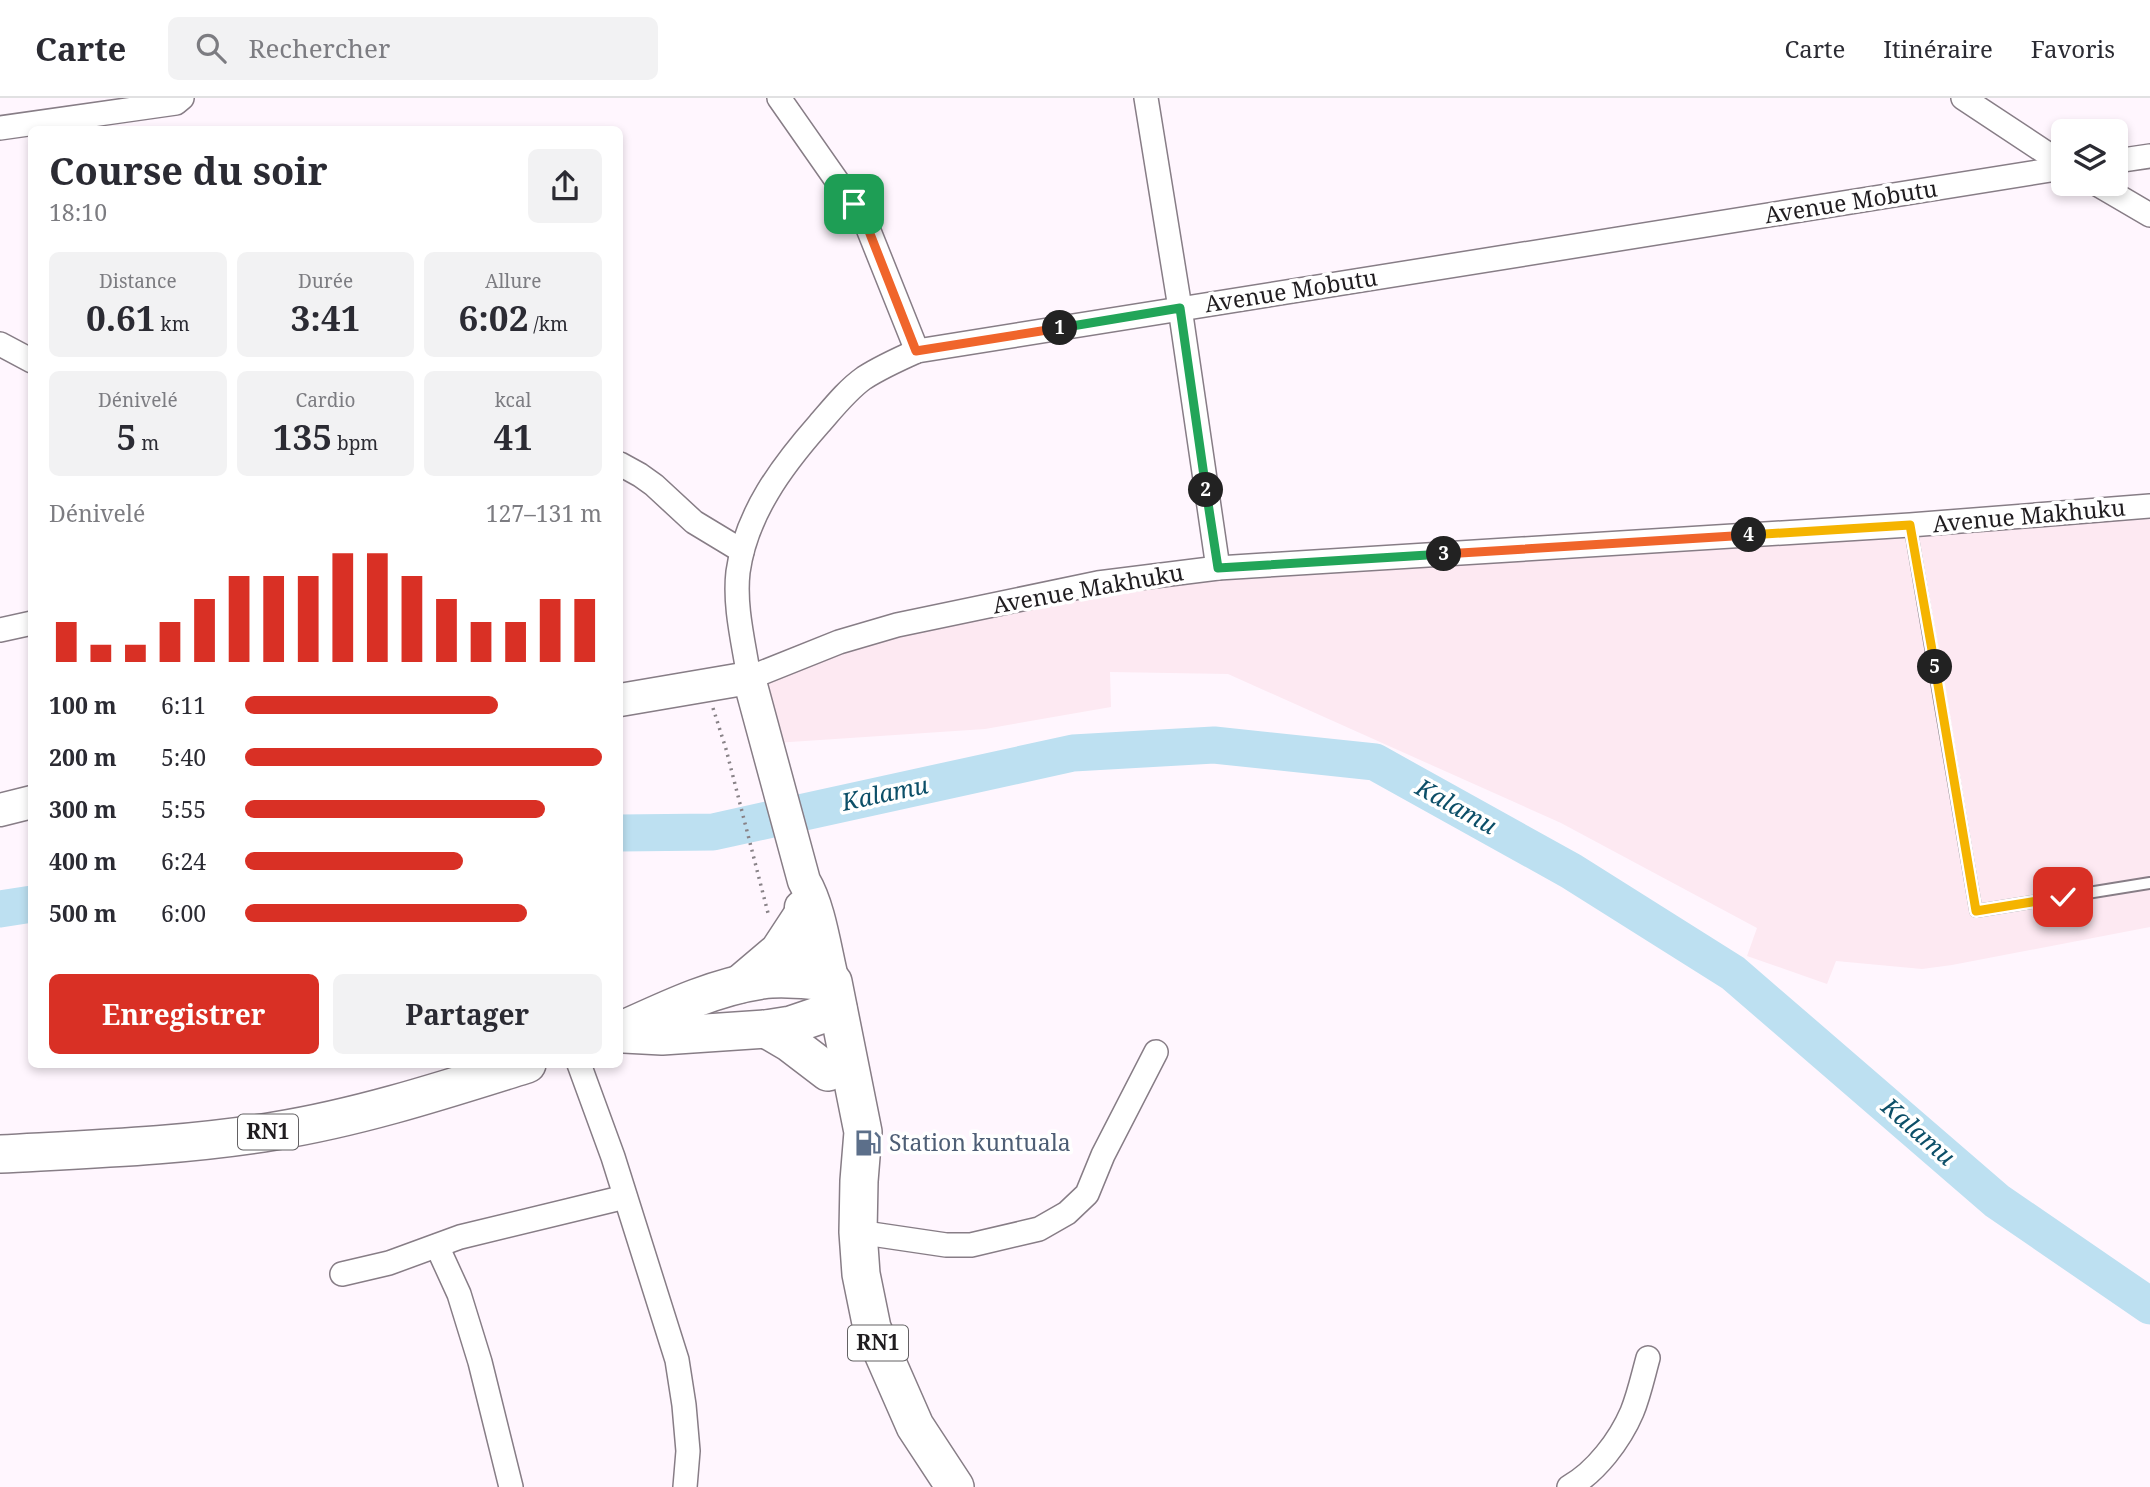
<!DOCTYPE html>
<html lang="fr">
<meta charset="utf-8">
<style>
:root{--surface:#fff;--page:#f2f2f3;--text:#2b2b33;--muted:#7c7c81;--line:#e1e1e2;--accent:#d93025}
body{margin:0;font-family:"Noto Serif",serif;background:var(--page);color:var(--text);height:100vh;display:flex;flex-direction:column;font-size:26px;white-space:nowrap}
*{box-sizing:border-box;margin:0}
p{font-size:23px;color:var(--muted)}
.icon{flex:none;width:38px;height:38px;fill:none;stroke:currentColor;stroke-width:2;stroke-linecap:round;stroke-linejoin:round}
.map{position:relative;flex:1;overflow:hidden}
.side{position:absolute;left:28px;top:28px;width:595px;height:942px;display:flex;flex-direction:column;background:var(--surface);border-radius:10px;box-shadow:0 4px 10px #0003}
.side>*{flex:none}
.buttons{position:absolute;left:2051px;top:21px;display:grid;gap:14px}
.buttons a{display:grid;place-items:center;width:77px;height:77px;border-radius:10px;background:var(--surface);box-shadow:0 4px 10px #0003;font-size:35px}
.pin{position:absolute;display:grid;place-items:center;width:60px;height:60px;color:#fff;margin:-30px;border-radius:14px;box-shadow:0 4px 10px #0006}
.km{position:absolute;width:35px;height:35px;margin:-18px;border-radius:50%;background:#222;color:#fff;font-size:19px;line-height:35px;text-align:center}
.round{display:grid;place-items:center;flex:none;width:74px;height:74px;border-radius:10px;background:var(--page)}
.headline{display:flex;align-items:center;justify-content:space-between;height:119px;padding:0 21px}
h1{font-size:38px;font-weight:700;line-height:52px}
.metrics{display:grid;grid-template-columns:repeat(3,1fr);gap:10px;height:119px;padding:7px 21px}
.metrics div{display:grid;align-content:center;border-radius:10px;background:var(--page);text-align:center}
.metrics b{font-size:35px;font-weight:700}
.metrics small{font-size:19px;font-weight:400}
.metrics p{font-size:19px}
.chart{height:196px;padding:14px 21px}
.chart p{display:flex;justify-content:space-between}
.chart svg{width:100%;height:126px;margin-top:7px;stroke:var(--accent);stroke-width:6}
.button{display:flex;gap:14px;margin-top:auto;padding:14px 21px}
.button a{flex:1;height:80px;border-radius:10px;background:var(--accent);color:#fff;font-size:28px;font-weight:700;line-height:80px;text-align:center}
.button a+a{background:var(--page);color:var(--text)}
ul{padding:0 21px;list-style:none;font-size:23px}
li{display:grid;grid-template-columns:112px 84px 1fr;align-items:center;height:52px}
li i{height:18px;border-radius:9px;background:var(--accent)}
header{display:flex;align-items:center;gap:42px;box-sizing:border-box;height:98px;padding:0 35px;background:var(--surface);border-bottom:2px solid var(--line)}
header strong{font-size:33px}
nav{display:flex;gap:38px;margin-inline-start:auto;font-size:24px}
.search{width:490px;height:63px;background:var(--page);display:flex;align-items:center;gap:18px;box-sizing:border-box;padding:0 24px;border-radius:10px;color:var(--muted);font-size:26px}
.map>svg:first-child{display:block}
.industrial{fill:#fde9f2}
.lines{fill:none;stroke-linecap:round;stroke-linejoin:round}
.river{stroke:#bde0f1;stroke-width:37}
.service-casing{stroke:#877d86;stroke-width:14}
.minor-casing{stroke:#877d86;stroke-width:26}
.secondary-casing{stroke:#877d86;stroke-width:35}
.trunk-casing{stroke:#877d86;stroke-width:40}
.path{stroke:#888287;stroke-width:3.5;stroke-dasharray:2 5;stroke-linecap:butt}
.service{stroke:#fff;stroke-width:10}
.minor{stroke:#fff;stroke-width:23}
.secondary{stroke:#fff;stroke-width:32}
.trunk{stroke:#fff;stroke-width:37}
.split-1-casing{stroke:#fff;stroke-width:14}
.split-2-casing{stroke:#fff;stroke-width:14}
.split-3-casing{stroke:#fff;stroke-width:14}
.split-4-casing{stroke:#fff;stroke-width:14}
.split-5-casing{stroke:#fff;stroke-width:14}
.split-6-casing{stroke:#fff;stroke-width:14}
.split-1{stroke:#f0652b;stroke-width:9}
.split-2{stroke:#22a559;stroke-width:9}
.split-3{stroke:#22a559;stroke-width:9}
.split-4{stroke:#f0652b;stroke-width:9}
.split-5{stroke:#f5b400;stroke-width:9}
.split-6{stroke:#f5b400;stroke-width:9}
.labels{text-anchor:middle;stroke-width:7;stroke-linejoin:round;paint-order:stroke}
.shield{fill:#fff;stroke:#636163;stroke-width:2}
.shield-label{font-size:21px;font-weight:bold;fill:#201d20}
.street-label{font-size:23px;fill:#201d20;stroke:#fff}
.service-label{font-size:23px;fill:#4e5e75;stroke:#fff;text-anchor:start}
.water-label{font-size:24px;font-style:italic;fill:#0c4f68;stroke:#fff}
</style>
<header>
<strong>Carte</strong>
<div class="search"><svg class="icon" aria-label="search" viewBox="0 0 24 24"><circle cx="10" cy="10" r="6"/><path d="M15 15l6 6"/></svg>Rechercher</div>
<nav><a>Carte</a><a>Itinéraire</a><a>Favoris</a></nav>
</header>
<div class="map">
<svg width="2150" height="1389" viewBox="0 0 2150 1389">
<rect width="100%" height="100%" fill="#fff6fe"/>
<polygon class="industrial" points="2150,410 2150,829 1952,867 1922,871 1836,863 1827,886 1747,858 1757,830 1561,725 1228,576 1110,574 1111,609 985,631 775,645 755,573 873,535 1232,473"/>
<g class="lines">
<g class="river">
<polyline points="620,735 713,734 1073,655 1214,647 1375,664 1571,773 1733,875 1997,1103 2150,1208"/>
<polyline points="0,811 32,806"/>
</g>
<g class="service-casing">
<polyline id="service" points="1910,427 1976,813 2150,785"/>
</g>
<g class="minor-casing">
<g id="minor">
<polyline points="779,0 865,123 917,253"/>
<polyline points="1146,0 1180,210 1218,470"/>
<polyline points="1963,0 2063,66"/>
<polyline points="0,30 176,5 182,0"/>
<polyline points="2116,63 2150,58"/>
<path d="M 2063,70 L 917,253 C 899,261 881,269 864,280 C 847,292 833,310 819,326 C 782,368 746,416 738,474 C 734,509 744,546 749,580 L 839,544 L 897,527 L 1098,485 L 1218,470 L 1910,427 L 2150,408"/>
<polyline points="2097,86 2150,117"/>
<polyline points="0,246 32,263"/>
<polyline points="620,366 640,377 654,387 694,424 742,453"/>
<polyline points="0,532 32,525"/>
<polyline points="579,966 613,1059 677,1262 684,1307 688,1353 685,1389"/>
<polyline points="858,1134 946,1147 971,1147 1039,1131 1067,1115 1087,1096 1103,1057 1156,954"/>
<polyline points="437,1148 459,1196 480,1264 511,1389"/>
<polyline points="342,1176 389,1165 460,1139 625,1099"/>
<path d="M 1569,1389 C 1596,1374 1620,1342 1632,1314 C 1639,1297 1643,1278 1648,1260"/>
</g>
</g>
<g class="secondary-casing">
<g id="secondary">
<path d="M 620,602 L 749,580 L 804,783 C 820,810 825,853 833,884"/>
<polyline points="0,712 32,704"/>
<polyline points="801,809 800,831 804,882"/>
</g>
</g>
<g class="trunk-casing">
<g id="trunk">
<polyline points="740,886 779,853 800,821"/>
<polyline points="766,931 790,945 828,974"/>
<path d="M 620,933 C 664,913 713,889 762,882 C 786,878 809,883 833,884 L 863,1034 L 859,1083 L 858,1134 L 861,1176 L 872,1230 L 915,1328 L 955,1389"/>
<polyline points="624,936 662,938 766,931 791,927 838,911"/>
<path d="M 0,1056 C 92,1051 185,1048 275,1033 C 361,1019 444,992 527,966"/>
</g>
</g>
<polyline class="path" points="713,610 726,651 769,819"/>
<use href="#service" class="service"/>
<use href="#minor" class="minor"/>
<use href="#secondary" class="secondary"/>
<use href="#trunk" class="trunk"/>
</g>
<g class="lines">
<g class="split-1-casing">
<polyline id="split-1" points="854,106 865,123 916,253 1060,230"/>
</g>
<g class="split-2-casing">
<polyline id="split-2" points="1060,230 1180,210 1206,392"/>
</g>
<g class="split-3-casing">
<polyline id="split-3" points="1206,392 1218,470 1444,456"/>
</g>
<g class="split-4-casing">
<polyline id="split-4" points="1444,456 1749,437"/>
</g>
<g class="split-5-casing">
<polyline id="split-5" points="1749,437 1910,427 1935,569"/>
</g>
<g class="split-6-casing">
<polyline id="split-6" points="1935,569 1976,813 2063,799"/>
</g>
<use href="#split-1" class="split-1"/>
<use href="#split-2" class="split-2"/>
<use href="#split-3" class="split-3"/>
<use href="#split-4" class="split-4"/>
<use href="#split-5" class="split-5"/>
<use href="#split-6" class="split-6"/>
</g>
<defs>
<g id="fuel-bare" transform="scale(2.1)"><path d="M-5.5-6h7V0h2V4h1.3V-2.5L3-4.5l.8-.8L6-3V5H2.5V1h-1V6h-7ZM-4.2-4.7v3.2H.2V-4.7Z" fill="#5c6f8a" stroke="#fff" stroke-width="2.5" paint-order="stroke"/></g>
</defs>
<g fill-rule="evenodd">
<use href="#fuel-bare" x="868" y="1045"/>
</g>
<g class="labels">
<g class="shield">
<rect x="238" y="1016.5" width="60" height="35" rx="5"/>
<rect x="848" y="1227.5" width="60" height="35" rx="5"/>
</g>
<g class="shield-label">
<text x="268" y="1041">RN1</text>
<text x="878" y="1252">RN1</text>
</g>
<g class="street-label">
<text transform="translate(1851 104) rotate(-9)" y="8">Avenue Mobutu</text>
<text transform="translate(1291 193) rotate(-9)" y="8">Avenue Mobutu</text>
<text transform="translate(2029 418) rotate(-5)" y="8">Avenue Makhuku</text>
<text transform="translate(1088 491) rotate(-10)" y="8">Avenue Makhuku</text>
</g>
<g class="service-label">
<text x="889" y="1053">Station kuntuala</text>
</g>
<g class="water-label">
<text transform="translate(885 696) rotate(-12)" y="8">Kalamu</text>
<text transform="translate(1456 709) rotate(29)" y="8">Kalamu</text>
<text transform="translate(1918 1034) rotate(41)" y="8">Kalamu</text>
</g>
</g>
</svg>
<div class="buttons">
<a><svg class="icon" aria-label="layers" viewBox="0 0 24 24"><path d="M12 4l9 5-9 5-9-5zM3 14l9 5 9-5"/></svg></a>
</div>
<div class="pin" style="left:854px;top:106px;background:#1e9e55"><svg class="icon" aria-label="arrive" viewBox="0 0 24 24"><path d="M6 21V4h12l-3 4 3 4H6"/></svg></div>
<div class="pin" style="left:2063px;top:799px;background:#d93025"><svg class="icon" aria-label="check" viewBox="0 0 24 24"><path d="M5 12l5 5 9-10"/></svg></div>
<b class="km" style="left:1060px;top:230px">1</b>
<b class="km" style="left:1206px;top:392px">2</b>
<b class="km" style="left:1444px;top:456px">3</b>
<b class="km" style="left:1749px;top:437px">4</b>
<b class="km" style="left:1935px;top:569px">5</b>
<section class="side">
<div class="headline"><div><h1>Course du soir</h1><p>18:10</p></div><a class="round"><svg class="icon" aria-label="share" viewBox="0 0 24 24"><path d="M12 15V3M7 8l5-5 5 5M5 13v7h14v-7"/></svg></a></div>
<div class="metrics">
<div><p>Distance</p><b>0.61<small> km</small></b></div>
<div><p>Durée</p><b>3:41</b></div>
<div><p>Allure</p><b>6:02<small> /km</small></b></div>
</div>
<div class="metrics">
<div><p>Dénivelé</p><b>5<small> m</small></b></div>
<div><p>Cardio</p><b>135<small> bpm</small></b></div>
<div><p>kcal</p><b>41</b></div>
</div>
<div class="chart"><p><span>Dénivelé</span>127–131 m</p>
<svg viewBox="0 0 160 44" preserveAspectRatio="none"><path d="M5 44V30M15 44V38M25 44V38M35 44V30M45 44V22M55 44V14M65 44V14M75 44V14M85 44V6M95 44V6M105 44V14M115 44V22M125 44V30M135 44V30M145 44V22M155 44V22"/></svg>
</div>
<ul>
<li><b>100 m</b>6:11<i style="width:71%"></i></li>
<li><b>200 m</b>5:40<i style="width:100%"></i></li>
<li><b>300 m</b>5:55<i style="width:84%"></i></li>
<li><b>400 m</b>6:24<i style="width:61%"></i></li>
<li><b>500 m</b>6:00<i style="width:79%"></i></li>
</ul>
<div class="button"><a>Enregistrer</a><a>Partager</a></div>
</section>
</div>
